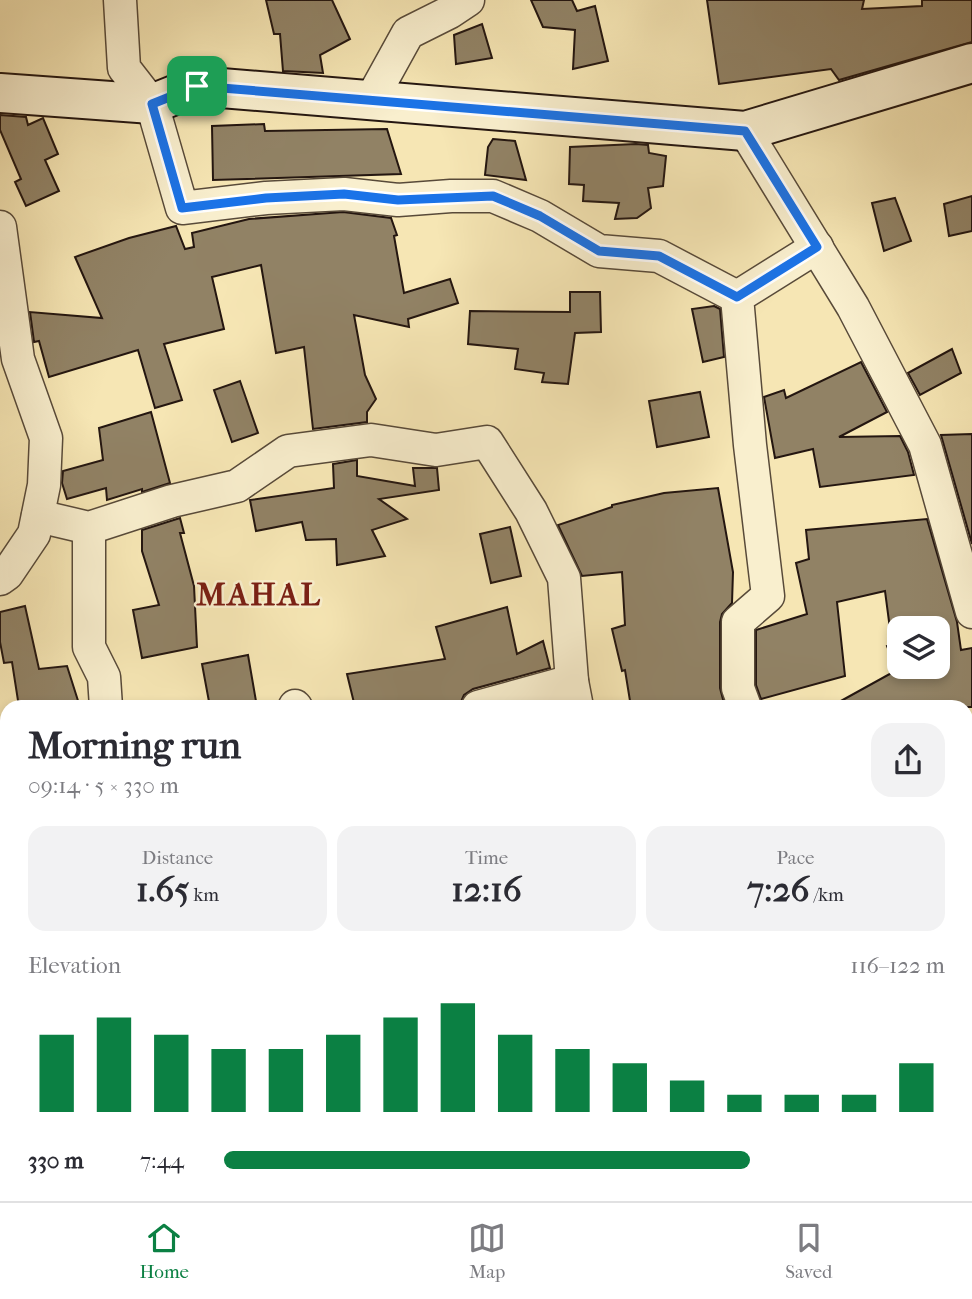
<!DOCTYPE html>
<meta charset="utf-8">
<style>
:root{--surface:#fff;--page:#f2f2f3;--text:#2b2b33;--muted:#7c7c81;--line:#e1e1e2;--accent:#0b8043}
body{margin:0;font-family:"IM FELL French Canon",serif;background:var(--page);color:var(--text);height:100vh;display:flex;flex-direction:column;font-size:26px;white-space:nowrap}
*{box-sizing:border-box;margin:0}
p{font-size:23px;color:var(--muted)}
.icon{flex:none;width:38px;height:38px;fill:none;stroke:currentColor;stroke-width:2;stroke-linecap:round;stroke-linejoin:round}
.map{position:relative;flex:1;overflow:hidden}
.details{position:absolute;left:0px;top:700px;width:973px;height:502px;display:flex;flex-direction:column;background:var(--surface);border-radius:21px 21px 0 0;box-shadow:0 4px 10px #0003}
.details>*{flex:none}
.controls{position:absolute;left:887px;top:616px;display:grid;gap:14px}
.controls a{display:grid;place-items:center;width:63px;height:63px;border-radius:14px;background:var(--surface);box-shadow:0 4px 10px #0003;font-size:35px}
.pin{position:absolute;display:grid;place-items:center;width:60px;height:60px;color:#fff;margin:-30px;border-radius:14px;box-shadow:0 4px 10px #0006}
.round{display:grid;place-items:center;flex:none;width:74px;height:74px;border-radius:21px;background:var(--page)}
.summary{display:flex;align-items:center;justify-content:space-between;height:119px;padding:0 28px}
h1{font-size:38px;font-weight:800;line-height:52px}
.stats{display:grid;grid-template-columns:repeat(3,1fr);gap:10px;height:119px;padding:7px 28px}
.stats div{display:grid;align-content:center;border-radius:18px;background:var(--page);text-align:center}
.stats b{font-size:35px;font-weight:800}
.stats small{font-size:19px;font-weight:400}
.stats p{font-size:19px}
.chart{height:196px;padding:14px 28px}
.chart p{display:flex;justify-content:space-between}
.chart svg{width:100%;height:126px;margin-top:7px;stroke:var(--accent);stroke-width:6}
ul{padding:0 28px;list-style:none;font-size:23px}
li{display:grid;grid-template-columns:112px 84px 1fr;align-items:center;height:52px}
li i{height:18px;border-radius:9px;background:var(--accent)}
.tabs{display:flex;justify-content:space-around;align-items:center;height:98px;border-top:2px solid var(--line);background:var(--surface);font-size:19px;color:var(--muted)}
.tabs a{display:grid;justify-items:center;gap:4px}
.tabs .current{color:var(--accent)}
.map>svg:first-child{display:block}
.building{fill:#918265;stroke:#241610;stroke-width:2;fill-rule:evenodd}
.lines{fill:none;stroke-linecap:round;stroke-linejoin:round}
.street-casing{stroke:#584a39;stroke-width:35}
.secondary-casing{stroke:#241610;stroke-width:42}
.street{stroke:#f9efce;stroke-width:32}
.secondary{stroke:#f9efce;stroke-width:38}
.route-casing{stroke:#fff;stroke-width:14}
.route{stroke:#1a73e8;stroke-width:9}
.labels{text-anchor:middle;stroke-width:5;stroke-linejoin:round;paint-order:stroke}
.district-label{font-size:32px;font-weight:bold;letter-spacing:2px;fill:#7a1f14;stroke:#f9efce}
</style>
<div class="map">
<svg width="972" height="1201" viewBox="0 0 972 1201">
<rect width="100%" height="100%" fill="#f6e6b4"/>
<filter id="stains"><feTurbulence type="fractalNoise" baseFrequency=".00286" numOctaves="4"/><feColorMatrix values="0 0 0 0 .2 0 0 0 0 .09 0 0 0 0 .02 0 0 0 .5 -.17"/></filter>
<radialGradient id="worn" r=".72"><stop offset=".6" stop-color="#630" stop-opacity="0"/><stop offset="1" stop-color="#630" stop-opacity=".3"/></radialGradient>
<g class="building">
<polygon points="266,0 332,0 350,39 320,55 323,73 283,71 280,34 274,34"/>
<polygon points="531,0 572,0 577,11 595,6 608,61 573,69 575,30 543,27"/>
<polygon points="707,0 864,0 862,9 922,6 922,0 972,0 972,42 839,80 831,69 719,84"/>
<polygon points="482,24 492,58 456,64 454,35"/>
<polygon points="0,115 26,117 28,125 43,118 58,154 45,160 59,191 26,206 15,182 21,179 0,130"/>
<polygon points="264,124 265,131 387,129 401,174 213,180 212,126"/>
<polygon points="493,139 515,141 526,180 485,175 488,147"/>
<polygon points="636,144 648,145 649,153 666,156 663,186 648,188 651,208 637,218 615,219 619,203 583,201 584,185 569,184 570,147"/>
<polygon points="972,196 972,231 949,236 944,204"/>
<polygon points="895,198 911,241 884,251 872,203"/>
<polygon points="343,212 391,218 397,235 394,236 404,293 450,279 458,303 408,319 409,327 354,315 365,375 376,399 367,412 367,422 313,429 304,347 276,353 261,265 212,277 224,329 164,344 182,400 155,408 138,350 49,377 39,341 34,342 30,312 102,318 75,257 129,238 176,226 185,249 194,247 192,233 249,219"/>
<polygon points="570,292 600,292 601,332 575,333 568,384 542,382 544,373 515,369 518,349 468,344 470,311 570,312"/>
<polygon points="714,306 720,309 724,357 703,362 692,309"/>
<polygon points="952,349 961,373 920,395 908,373"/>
<polygon points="861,362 887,412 839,437 900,436 908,452 914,475 820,487 813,449 775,458 764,397 784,390 786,398"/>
<polygon points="240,381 258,433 232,442 214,390"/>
<polygon points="700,392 709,437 657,447 649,401"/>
<polygon points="151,412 170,483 142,492 142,489 107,500 106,488 67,499 62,483 63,471 103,460 99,428"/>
<polygon points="972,434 972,544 941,435"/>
<polygon points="357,460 357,476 415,486 413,468 437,468 439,490 379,499 407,519 372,530 385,556 337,565 336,539 306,540 302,522 256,531 250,500 334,488 333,464"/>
<polygon points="718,488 733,572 732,603 722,614 720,622 720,688 725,707 631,707 625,670 622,671 612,629 625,625 622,572 582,576 558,525 612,507 612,505 664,493"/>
<polygon points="180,518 184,533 180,533 194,586 197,647 142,658 133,610 159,605 142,551 142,530"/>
<path d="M 927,519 L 957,622 L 961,650 L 972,648 L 972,707 L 830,707 L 897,670 L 887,646 L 892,644 L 885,591 L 837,602 L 845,676 L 761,699 L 756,685 L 756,630 L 807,614 L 796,563 L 809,559 L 806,530 ZM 900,628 L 938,628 L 938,667 L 900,667 Z"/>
<polygon points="510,527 521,576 491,583 480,534"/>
<polygon points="25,606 39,669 67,666 80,707 19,707 12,662 4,663 0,642 0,612"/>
<polygon points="507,607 517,654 543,641 550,668 473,689 464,695 460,704 448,707 355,707 347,674 445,659 436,627"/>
<polygon points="248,655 257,707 210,707 202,664"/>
</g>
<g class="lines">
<g class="street-casing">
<g id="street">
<polyline points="120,0 124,68 152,104 182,208 266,198 344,194 398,200 451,196 493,196 540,216 599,251 659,256 737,297"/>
<polyline points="371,100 408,33 450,12 468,0"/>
<polyline points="745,131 853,307 925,445 972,612"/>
<polyline points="0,227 18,359 46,438 44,485 34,534 7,574 0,579"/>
<polyline points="38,516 89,528 172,501 237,486 288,451 371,440 436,450 487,442 531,511 564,578 572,681 577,707"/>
<polyline points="89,528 89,647 104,677 106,707"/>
<polyline points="295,706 296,707"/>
<polyline points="478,707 572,681"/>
<polyline points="745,707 738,688 738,622 768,596 750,445 737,297 817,247"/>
<polyline points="966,753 972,752"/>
<polyline points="966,1072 972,1063"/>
<polyline points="966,1129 972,1140"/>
<polyline points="563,1195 566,1201"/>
<polyline points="787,1195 792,1201"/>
<polyline points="0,1200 22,1195"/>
<polyline points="361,1201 390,1195"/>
<polyline points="855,1201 861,1195"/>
</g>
</g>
<g class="secondary-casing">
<polyline id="secondary" points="0,93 152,104 197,86 745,131 972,63"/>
</g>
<use href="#street" class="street"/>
<use href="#secondary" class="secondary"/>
</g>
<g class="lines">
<g class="route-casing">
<polygon id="route" points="197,86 745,131 817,247 737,297 659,256 599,251 540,216 493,196 398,200 344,194 266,198 182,208 152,104"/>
</g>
<use href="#route" class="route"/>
</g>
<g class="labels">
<g class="district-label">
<text x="259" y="605">MAHAL</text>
</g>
</g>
<rect width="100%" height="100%" filter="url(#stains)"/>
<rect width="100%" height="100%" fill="url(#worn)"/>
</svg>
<div class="controls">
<a><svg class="icon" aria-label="layers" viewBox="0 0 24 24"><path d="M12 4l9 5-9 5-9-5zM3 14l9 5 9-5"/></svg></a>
</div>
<div class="pin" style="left:197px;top:86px;background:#1e9e55"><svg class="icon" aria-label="arrive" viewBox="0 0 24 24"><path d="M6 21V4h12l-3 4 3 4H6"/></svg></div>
<section class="details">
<div class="summary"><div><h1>Morning run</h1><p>09:14 · 5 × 330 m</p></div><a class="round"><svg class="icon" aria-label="share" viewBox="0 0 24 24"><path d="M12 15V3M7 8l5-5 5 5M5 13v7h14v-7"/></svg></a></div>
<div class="stats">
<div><p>Distance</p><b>1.65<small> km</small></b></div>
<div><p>Time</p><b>12:16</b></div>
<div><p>Pace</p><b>7:26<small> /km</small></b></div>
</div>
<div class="chart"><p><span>Elevation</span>116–122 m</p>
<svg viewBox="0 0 160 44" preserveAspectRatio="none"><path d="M5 44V17M15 44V11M25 44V17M35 44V22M45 44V22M55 44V17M65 44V11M75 44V6M85 44V17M95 44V22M105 44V27M115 44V33M125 44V38M135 44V38M145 44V38M155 44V27"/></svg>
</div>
<ul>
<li><b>330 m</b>7:44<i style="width:73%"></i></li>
</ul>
</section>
</div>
<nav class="tabs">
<a class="current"><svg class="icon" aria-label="home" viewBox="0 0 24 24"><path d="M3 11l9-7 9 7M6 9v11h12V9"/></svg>Home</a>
<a><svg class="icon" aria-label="map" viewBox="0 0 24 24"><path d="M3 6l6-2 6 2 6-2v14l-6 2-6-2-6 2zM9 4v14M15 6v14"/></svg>Map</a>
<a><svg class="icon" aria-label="saved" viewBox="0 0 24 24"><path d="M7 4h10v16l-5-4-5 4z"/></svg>Saved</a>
</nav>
